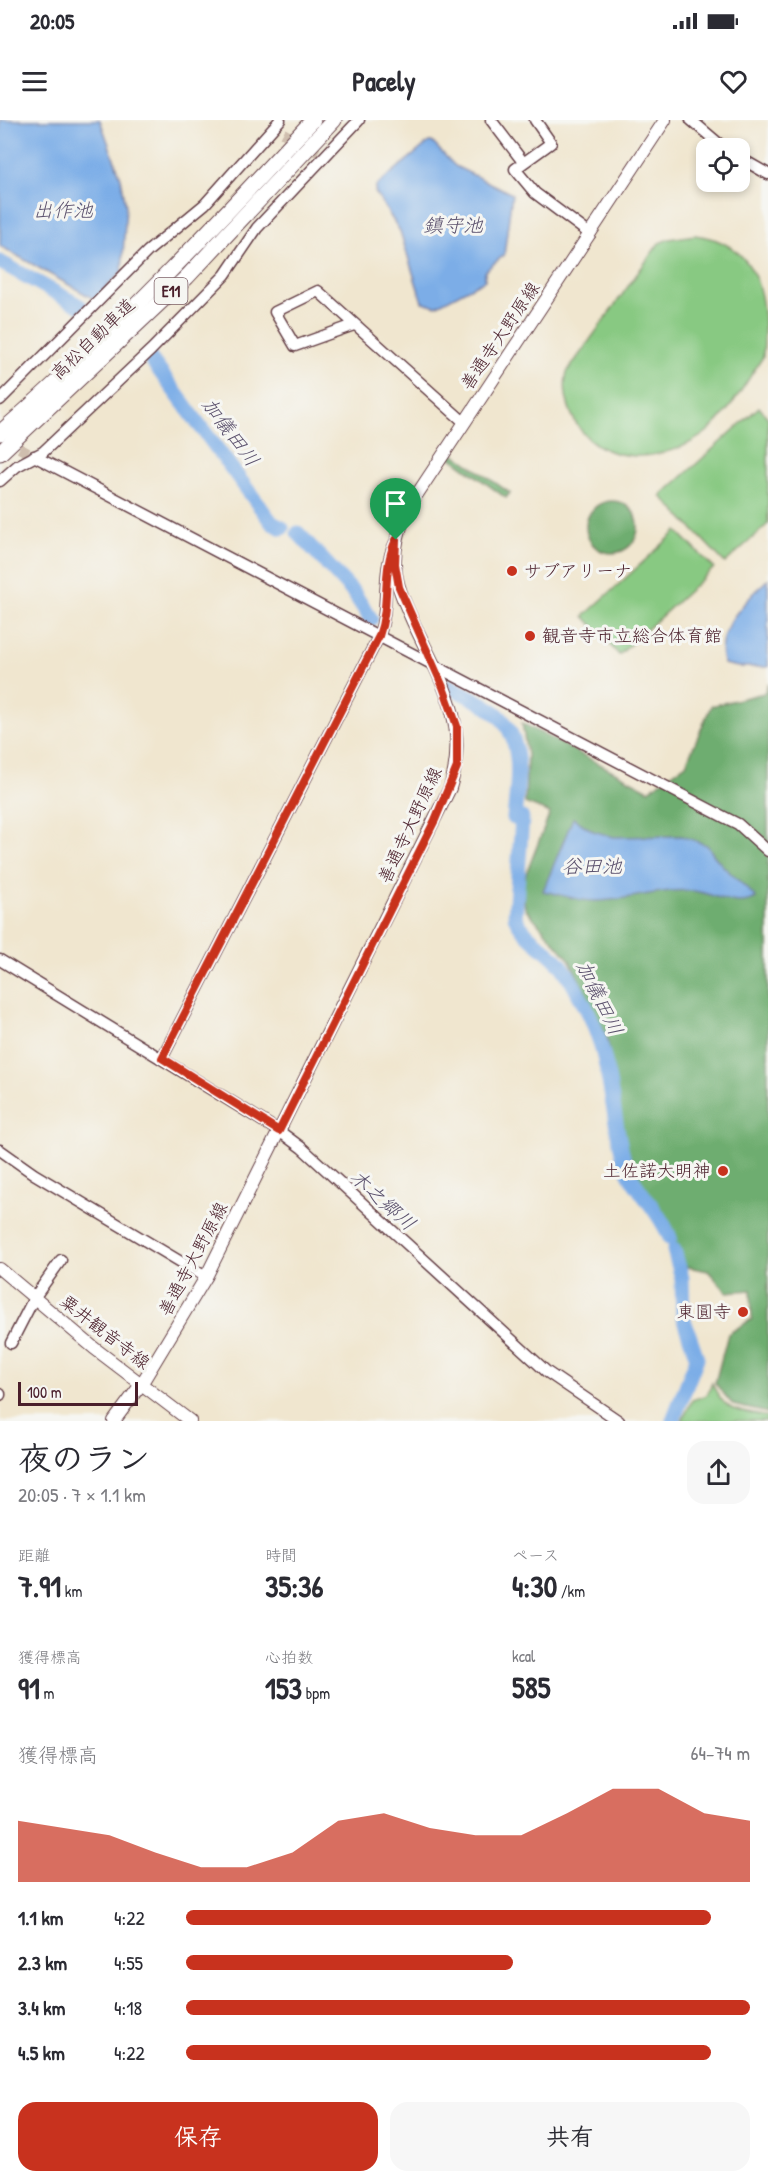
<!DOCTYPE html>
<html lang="ja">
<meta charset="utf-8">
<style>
:root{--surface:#fff;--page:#f7f7f7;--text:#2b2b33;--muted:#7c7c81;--accent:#c8321e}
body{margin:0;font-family:"Patrick Hand","Klee One",sans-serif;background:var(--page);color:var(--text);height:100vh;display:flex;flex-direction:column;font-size:22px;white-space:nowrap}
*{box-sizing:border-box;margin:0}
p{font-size:20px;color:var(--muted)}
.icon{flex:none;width:33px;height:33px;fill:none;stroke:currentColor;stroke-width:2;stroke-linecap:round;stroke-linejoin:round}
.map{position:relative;height:1301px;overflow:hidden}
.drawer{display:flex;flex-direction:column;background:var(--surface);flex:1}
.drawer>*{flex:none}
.fabs{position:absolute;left:696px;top:18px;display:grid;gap:12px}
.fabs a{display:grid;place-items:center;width:54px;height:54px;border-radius:12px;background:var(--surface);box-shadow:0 3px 9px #0003;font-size:30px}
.scale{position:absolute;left:18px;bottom:15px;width:120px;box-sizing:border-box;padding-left:6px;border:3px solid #4a1f2b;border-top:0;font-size:16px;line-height:21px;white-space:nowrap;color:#4a1f2b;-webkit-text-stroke:4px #f6f6f2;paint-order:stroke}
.pin{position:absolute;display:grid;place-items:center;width:51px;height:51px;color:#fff;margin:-62px -26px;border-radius:50% 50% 50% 0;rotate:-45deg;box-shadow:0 0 6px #0007}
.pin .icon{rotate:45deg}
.round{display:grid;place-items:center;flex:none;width:63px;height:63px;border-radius:18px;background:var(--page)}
.head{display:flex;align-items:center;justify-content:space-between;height:102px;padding:0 18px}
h1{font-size:33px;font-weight:700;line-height:45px}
.metrics{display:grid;grid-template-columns:repeat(3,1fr);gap:9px;height:102px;padding:6px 18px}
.metrics div{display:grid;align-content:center}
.metrics b{font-size:30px;font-weight:700}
.metrics small{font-size:16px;font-weight:400}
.metrics p{font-size:16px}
.chart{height:168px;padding:12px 18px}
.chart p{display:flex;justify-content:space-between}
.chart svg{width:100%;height:108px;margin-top:6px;fill:var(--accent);opacity:.7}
.cta{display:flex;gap:12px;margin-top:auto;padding:12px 18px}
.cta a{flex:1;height:69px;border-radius:18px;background:var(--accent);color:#fff;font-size:24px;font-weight:700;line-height:69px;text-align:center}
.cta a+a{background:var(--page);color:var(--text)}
ul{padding:0 18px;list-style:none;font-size:20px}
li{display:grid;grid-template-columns:96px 72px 1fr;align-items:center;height:45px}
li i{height:15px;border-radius:8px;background:var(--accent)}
.status{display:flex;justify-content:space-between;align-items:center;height:42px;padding:0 30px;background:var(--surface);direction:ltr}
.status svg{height:16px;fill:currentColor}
header{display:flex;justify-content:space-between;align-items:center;height:78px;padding:0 18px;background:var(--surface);font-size:27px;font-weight:700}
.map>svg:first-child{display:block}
.green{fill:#88c982;stroke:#697456;stroke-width:1.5}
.forest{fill:#6ead70;stroke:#5c664e;stroke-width:1.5}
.water{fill:#7bade7;stroke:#626689;stroke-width:1.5}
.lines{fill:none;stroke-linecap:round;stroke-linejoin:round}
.river{stroke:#7bade7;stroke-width:15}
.minor-tunnel{stroke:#cfbeae;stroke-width:10;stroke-dasharray:10 5;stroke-linecap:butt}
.minor-casing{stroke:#633d44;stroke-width:13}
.major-casing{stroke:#633d44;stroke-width:14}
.highway-casing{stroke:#633d44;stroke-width:17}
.minor{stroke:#fff;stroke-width:10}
.major{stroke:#fff;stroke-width:12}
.highway{stroke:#fff;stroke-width:15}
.route-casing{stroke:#fff;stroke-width:12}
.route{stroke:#c8321e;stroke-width:8}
.poi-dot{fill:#c8321e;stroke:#f6f6f2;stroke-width:2}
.labels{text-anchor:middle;stroke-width:6;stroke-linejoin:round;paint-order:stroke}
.shield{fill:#f6f6f2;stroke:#7e6067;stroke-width:1.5}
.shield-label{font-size:16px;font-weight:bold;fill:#4a1f2b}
.street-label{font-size:18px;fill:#4a1f2b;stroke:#f6f6f2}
.poi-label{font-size:18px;fill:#4a1f2b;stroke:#f6f6f2;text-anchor:start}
.water-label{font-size:20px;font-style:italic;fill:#5b516d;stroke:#f6f6f2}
</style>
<div class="status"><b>20:05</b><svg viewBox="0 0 49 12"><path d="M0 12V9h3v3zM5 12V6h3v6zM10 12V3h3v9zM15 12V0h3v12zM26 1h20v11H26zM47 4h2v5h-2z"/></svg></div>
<header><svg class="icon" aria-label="menu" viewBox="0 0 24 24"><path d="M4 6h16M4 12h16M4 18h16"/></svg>Pacely<svg class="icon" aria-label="heart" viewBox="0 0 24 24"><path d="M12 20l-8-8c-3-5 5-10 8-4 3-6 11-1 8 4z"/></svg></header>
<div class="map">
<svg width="768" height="1301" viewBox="0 0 768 1301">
<rect width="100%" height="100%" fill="#f6f6f2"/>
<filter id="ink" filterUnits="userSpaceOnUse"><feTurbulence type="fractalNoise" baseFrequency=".0167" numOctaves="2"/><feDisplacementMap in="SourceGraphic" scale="12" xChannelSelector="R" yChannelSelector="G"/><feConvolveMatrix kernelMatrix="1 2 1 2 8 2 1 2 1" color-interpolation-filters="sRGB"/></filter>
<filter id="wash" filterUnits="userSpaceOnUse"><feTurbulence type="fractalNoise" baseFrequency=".008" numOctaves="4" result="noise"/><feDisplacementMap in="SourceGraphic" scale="24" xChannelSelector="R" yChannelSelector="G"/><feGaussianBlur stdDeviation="1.35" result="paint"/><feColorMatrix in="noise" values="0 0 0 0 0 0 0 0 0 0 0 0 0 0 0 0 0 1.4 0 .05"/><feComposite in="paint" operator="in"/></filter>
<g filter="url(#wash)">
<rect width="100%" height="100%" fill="#f0e6cf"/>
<g class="green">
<path d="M 695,115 C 760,123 768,179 763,237 C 748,259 729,294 708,311 C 667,344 594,350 571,293 C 566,280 563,266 567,252 L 659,123 L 669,119 Z"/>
<polygon points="759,287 768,298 768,404 725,443 661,376"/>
<polygon points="677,411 714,448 619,535 584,496"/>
<path d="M 712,1263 C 725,1294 738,1290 768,1297 L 768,1301 L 682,1301 L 692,1280 L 707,1275 Z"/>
</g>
<g class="forest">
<polygon points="453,333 510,373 506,378 450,337"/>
<circle cx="612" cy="407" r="26"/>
<polygon points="768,564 768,1293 733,1285 715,1263 728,1214 752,1199 751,1170 727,1172 708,1151 683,1146 657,1086 637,1056 623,1017 607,917 569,839 525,788 522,764 550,693 525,683 527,635 522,603 649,670 686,644 711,586 764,573"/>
</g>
<g class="water">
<polygon points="0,0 100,0 121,58 126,86 122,152 94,179 0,126"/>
<polygon points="429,22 432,22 455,46 512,74 504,135 485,151 485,160 436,186 422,182 400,111 375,72 376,66"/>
<path d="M 768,459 L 768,547 L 738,547 L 724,544 C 711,512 747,480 768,459 Z"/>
<path d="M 573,698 L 593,711 L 614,717 L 682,716 L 707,725 C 721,749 739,758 756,778 C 736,789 715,774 694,771 C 662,768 630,780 598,781 C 580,782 560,774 543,771 Z"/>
</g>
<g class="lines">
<g class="river">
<polyline points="0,142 80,186"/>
<polyline points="150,238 272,403 282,408"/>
<polyline points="298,413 353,472 371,499"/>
<path d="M 449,566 C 465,575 488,584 501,598 C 525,625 517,666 514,698"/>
<path d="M 522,698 L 515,797 C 524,817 545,827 559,843 C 570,855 577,872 585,886 C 612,936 610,991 625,1044 C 633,1068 659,1089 670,1118"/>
<polyline points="673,1300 697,1238 683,1197 682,1158 674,1130"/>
</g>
</g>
</g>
<g filter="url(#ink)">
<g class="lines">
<g class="minor-tunnel">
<polyline points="283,13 321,34"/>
<polyline points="6,321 34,336"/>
</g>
<g class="minor-casing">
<g id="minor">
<polyline points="491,0 523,42"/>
<polyline points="535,0 551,23 515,49 535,73 590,114"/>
<polyline points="691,0 724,28"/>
<polyline points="740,38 768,54"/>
<polyline points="354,205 295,226 275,192 318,171 464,302"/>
<polyline points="0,280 148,131 205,84 280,0"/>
<polyline points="34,336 724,697 738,704 768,731"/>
<polyline points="0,361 17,346 43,332 151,230 225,155 257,108 359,0"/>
<polyline points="0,840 279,1011 302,1028 547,1252 619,1301"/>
<path d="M 162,938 L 379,516 C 390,486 381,452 395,423"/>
<polyline points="0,1030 34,1054 206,1157"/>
<polyline points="11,1223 34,1178 61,1140"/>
<polyline points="0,1275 0,1274"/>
</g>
</g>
<g class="major-casing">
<g id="major">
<polyline points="0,1149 94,1228 190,1301"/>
<path d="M 114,1301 L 142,1263 L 206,1157 L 450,668 C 470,602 441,561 413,502 C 405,484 396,465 395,445 C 394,426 400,409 406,391 L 665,0"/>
</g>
</g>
<g class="highway-casing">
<g id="highway">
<path d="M 0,313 C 111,216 213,108 313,0"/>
<polyline points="0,333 187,157 334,0"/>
</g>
</g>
<use href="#minor" class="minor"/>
<use href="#major" class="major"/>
<use href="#highway" class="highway"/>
</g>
</g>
<g class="lines" filter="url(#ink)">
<g class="route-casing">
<path id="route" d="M 396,420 L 395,444 L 399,467 L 443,567 L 457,606 L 457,647 L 435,700 L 279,1011 L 162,938 L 379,516 C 391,483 381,451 396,420 Z"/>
</g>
<use href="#route" class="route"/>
</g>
<g class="poi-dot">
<circle cx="512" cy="451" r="6"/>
<circle cx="530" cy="516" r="6"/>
<circle cx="723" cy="1051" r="6"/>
<circle cx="743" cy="1192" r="6"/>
</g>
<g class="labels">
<rect class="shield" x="154.5" y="158" width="33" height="26" rx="4.5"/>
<g class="shield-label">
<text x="171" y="177">E11</text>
</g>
<g class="street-label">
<text transform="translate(500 216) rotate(-56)" y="6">善通寺大野原線</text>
<text transform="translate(93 219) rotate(-44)" y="6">高松自動車道</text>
<text transform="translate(410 705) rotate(-65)" y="6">善通寺大野原線</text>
<text transform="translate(193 1139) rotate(-62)" y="6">善通寺大野原線</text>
<text transform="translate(105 1212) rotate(38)" y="6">粟井観音寺線</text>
</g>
<g class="poi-label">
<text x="524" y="457">サブアリーナ</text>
<text x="542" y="522">観音寺市立総合体育館</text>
<text x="711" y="1057" text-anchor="end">土佐諾大明神</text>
<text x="731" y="1198" text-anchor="end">東圓寺</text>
</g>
<g class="water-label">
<text x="63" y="97">出作池</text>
<text x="453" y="112">鎮守池</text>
<text transform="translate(231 312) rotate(53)" y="7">加儀田川</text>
<text x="592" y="753">谷田池</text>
<text transform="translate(600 878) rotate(64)" y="7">加儀田川</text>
<text transform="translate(383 1080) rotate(42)" y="7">木之郷川</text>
</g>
</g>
</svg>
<div class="fabs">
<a><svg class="icon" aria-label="locate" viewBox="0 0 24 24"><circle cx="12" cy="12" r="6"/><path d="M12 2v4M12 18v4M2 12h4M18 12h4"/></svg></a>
</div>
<div class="scale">100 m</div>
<div class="pin" style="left:396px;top:420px;background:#1e9e55"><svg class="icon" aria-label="arrive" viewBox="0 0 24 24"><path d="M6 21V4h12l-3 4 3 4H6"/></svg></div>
</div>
<section class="drawer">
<div class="head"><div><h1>夜のラン</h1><p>20:05 · 7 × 1.1 km</p></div><a class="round"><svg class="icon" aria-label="share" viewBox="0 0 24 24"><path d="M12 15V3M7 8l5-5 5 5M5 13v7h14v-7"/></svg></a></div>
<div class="metrics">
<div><p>距離</p><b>7.91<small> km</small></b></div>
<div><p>時間</p><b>35:36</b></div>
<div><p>ペース</p><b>4:30<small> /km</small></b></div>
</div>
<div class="metrics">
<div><p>獲得標高</p><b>91<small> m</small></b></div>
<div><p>心拍数</p><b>153<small> bpm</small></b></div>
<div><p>kcal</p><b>585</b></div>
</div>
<div class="chart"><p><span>獲得標高</span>64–74 m</p>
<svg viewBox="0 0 160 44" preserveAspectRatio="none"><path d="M0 44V19L10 22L20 25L30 32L40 38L50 38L60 32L70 19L80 16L90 22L100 25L110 25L120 16L130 6L140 6L150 16L160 19V44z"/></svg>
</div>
<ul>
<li><b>1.1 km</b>4:22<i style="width:93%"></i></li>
<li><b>2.3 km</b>4:55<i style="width:58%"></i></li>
<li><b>3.4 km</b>4:18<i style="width:100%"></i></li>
<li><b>4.5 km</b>4:22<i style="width:93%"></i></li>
</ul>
<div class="cta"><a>保存</a><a>共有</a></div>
</section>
